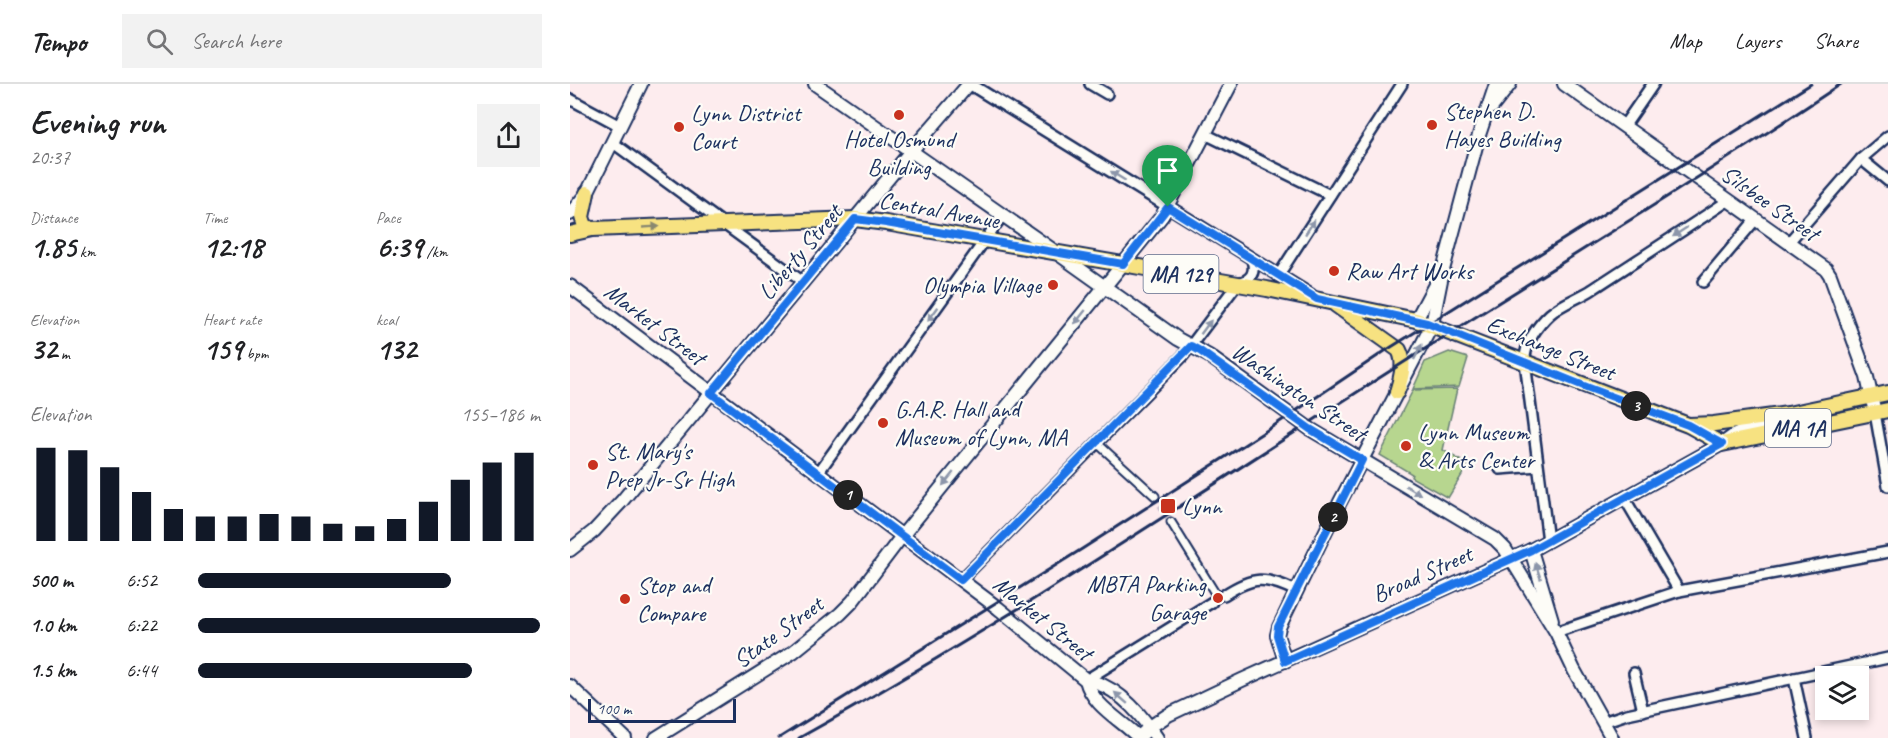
<!DOCTYPE html>
<meta charset="utf-8">
<style>
:root{--surface:#fff;--page:#f2f2f2;--text:#202124;--muted:#757577;--line:#e0e0e0;--accent:#111827}
body{margin:0;font-family:Caveat,sans-serif;background:var(--page);color:var(--text);height:100vh;display:flex;flex-direction:column;font-size:22px;white-space:nowrap}
*{box-sizing:border-box;margin:0}
p{font-size:20px;color:var(--muted)}
.icon{flex:none;width:33px;height:33px;fill:none;stroke:currentColor;stroke-width:2;stroke-linecap:round;stroke-linejoin:round}
.map{position:relative;flex:1;overflow:hidden}
.drawer{display:flex;flex-direction:column;background:var(--surface);width:570px}
.drawer>*{flex:none}
.tools{position:absolute;left:1245px;top:582px;display:grid;gap:12px}
.tools a{display:grid;place-items:center;width:54px;height:54px;border-radius:0px;background:var(--surface);box-shadow:0 3px 9px #0003;font-size:30px}
.scale{position:absolute;left:18px;bottom:15px;width:148px;box-sizing:border-box;padding-left:6px;border:3px solid #1b2f5e;border-top:0;font-size:16px;line-height:21px;white-space:nowrap;color:#1b2f5e;-webkit-text-stroke:4px #fdfcf7;paint-order:stroke}
.pin{position:absolute;display:grid;place-items:center;width:51px;height:51px;color:#fff;margin:-62px -26px;border-radius:50% 50% 50% 0;rotate:-45deg;box-shadow:0 0 6px #0007}
.pin .icon{rotate:45deg}
.km{position:absolute;width:30px;height:30px;margin:-15px;border-radius:50%;background:#222;color:#fff;font-size:16px;line-height:30px;text-align:center}
.round{display:grid;place-items:center;flex:none;width:63px;height:63px;border-radius:0px;background:var(--page)}
.overview{display:flex;align-items:center;justify-content:space-between;height:102px;padding:0 30px}
h1{font-size:33px;font-weight:700;line-height:45px}
.figures{display:grid;grid-template-columns:repeat(3,1fr);gap:9px;height:102px;padding:6px 30px}
.figures div{display:grid;align-content:center}
.figures b{font-size:30px;font-weight:700}
.figures small{font-size:16px;font-weight:400}
.figures p{font-size:16px}
.chart{height:168px;padding:12px 30px}
.chart p{display:flex;justify-content:space-between}
.chart svg{width:100%;height:108px;margin-top:6px;stroke:var(--accent);stroke-width:6}
ul{padding:0 30px;list-style:none;font-size:20px}
li{display:grid;grid-template-columns:96px 72px 1fr;align-items:center;height:45px}
li i{height:15px;border-radius:8px;background:var(--accent)}
header{display:flex;align-items:center;gap:36px;box-sizing:border-box;height:84px;padding:0 30px;background:var(--surface);border-bottom:2px solid var(--line)}
header strong{font-size:28px}
nav{display:flex;gap:33px;margin-inline-start:auto;font-size:21px}
.search{width:420px;height:54px;background:var(--page);display:flex;align-items:center;gap:15px;box-sizing:border-box;padding:0 21px;border-radius:0px;color:var(--muted);font-size:22px}
main{display:flex;flex:1;min-height:0}
.map>svg:first-child{display:block}
.green{fill:#b7d68f;stroke:#698276;stroke-width:1.5}
.lines{fill:none;stroke-linecap:round;stroke-linejoin:round}
.pedestrian-tunnel{stroke:#d0c6d1;stroke-width:7;stroke-dasharray:7 3.5;stroke-linecap:butt}
.pedestrian-casing{stroke:#1b2f5e;stroke-width:11}
.minor-casing{stroke:#1b2f5e;stroke-width:14}
.tertiary-casing{stroke:#1b2f5e;stroke-width:15}
.secondary-casing{stroke:#1b2f5e;stroke-width:16}
.primary-casing{stroke:#1b2f5e;stroke-width:18}
.pedestrian{stroke:#fdfcf7;stroke-width:7}
.minor{stroke:#fdfcf7;stroke-width:9}
.tertiary{stroke:#fdfcf7;stroke-width:10}
.secondary{stroke:#fdfcf7;stroke-width:12}
.primary{stroke:#f7e281;stroke-width:14}
.rail{stroke:#1b2f5e;stroke-width:3}
.oneway{fill:#8c96aa}
.oneway2{fill:#898870}
.route-casing{stroke:#fff;stroke-width:12}
.route{stroke:#1a73e8;stroke-width:8}
.poi-dot{fill:#c8321e;stroke:#fdfcf7;stroke-width:2}
.labels{text-anchor:middle;stroke-width:4.5;stroke-linejoin:round;paint-order:stroke}
.shield{fill:#fdfcf7;stroke:#5f6c8c;stroke-width:1.5}
.shield-label{font-size:22px;font-weight:bold;fill:#1b2f5e}
.poi-label{font-size:24px;fill:#1b2f5e;stroke:#fdfcf7;text-anchor:start}
.street-label{font-size:24px;fill:#1b2f5e;stroke:#fdfcf7}
</style>
<header>
<strong>Tempo</strong>
<div class="search"><svg class="icon" aria-label="search" viewBox="0 0 24 24"><circle cx="10" cy="10" r="6"/><path d="M15 15l6 6"/></svg>Search here</div>
<nav><a>Map</a><a>Layers</a><a>Share</a></nav>
</header>
<main>
<section class="drawer">
<div class="overview"><div><h1>Evening run</h1><p>20:37</p></div><a class="round"><svg class="icon" aria-label="share" viewBox="0 0 24 24"><path d="M12 15V3M7 8l5-5 5 5M5 13v7h14v-7"/></svg></a></div>
<div class="figures">
<div><p>Distance</p><b>1.85<small> km</small></b></div>
<div><p>Time</p><b>12:18</b></div>
<div><p>Pace</p><b>6:39<small> /km</small></b></div>
</div>
<div class="figures">
<div><p>Elevation</p><b>32<small> m</small></b></div>
<div><p>Heart rate</p><b>159<small> bpm</small></b></div>
<div><p>kcal</p><b>132</b></div>
</div>
<div class="chart"><p><span>Elevation</span>155–186 m</p>
<svg viewBox="0 0 160 44" preserveAspectRatio="none"><path d="M5 44V6M15 44V7M25 44V14M35 44V24M45 44V31M55 44V34M65 44V34M75 44V33M85 44V34M95 44V37M105 44V38M115 44V35M125 44V28M135 44V19M145 44V12M155 44V8"/></svg>
</div>
<ul>
<li><b>500 m</b>6:52<i style="width:74%"></i></li>
<li><b>1.0 km</b>6:22<i style="width:100%"></i></li>
<li><b>1.5 km</b>6:44<i style="width:80%"></i></li>
</ul>
</section>
<div class="map">
<svg width="1318" height="654" viewBox="0 0 1318 654">
<rect width="100%" height="100%" fill="#fdecee"/>
<filter id="ink" filterUnits="userSpaceOnUse"><feTurbulence type="fractalNoise" baseFrequency=".0167" numOctaves="2"/><feDisplacementMap in="SourceGraphic" scale="12" xChannelSelector="R" yChannelSelector="G"/><feConvolveMatrix kernelMatrix="1 2 1 2 8 2 1 2 1" color-interpolation-filters="sRGB"/></filter>
<g filter="url(#ink)">
<g class="green">
<polygon points="879,268 898,274 889,303 843,305 855,278"/>
<polygon points="887,305 873,366 898,381 878,414 841,393 842,390 810,371 843,306"/>
</g>
<g class="lines">
<polyline class="pedestrian-tunnel" points="585,412 601,438"/>
<g class="pedestrian-casing">
<g id="pedestrian">
<polyline points="527,359 585,412"/>
<polyline points="601,438 648,514"/>
</g>
</g>
<g class="minor-casing">
<g id="minor">
<polyline points="520,0 537,10"/>
<polyline points="0,15 50,42"/>
<polyline points="635,50 760,111"/>
<polyline points="42,58 233,198"/>
<polyline points="1291,75 1318,97"/>
<polyline points="1219,158 1291,75 1318,52"/>
<polyline points="708,192 832,0"/>
<polyline points="1133,198 1186,135"/>
<polyline points="1305,329 1318,402"/>
<polyline points="930,385 968,382"/>
<polyline points="248,389 433,131"/>
<polyline points="1055,415 1109,507"/>
<path d="M 978,457 L 955,278 C 954,260 967,242 980,230 C 992,219 1010,214 1023,205 C 1069,175 1114,146 1159,116"/>
<path d="M 391,496 L 613,272 L 668,199 C 681,196 686,189 682,176"/>
<path d="M 654,511 C 683,492 695,492 726,507"/>
<polyline points="986,548 1109,507 1318,468"/>
<polyline points="1064,589 1073,627"/>
<polyline points="1224,594 1237,654"/>
<polyline points="516,596 642,518"/>
<polyline points="1033,638 1057,630 1318,574"/>
</g>
</g>
<g class="tertiary-casing">
<g id="tertiary">
<polyline points="400,0 741,211"/>
<polyline points="1054,42 1083,0"/>
</g>
</g>
<g class="secondary-casing">
<g id="secondary">
<polyline points="245,0 487,169 608,255 639,272 740,345 925,455 935,465 986,548 1004,586 1042,654"/>
<polyline points="994,0 1256,185 1260,191 1297,293 1305,329"/>
<polyline points="922,23 940,0"/>
<polyline points="0,130 17,109 71,0"/>
<path d="M 0,202 L 428,524 L 516,596 C 546,601 571,630 587,654"/>
<polyline points="846,236 868,195"/>
<polyline points="0,466 24,447 52,417 341,67 399,0"/>
<polyline points="961,466 982,536"/>
<polyline points="715,577 707,551 709,543 770,418 862,241 873,186 909,51 926,0"/>
<path d="M 516,596 C 522,622 552,636 569,654"/>
<polyline points="0,602 55,654"/>
<polyline points="86,654 223,568 270,530 282,518 332,452 592,132 661,0"/>
<polyline points="568,654 580,643 598,631 672,596 961,466 1152,360 1163,352 1203,335"/>
</g>
</g>
<g class="primary-casing">
<g id="primary">
<polyline points="17,109 12,133 15,142 22,145"/>
<polyline points="0,150 22,145 285,135 316,139 697,205 846,236 1118,341 1152,360 1318,326"/>
<path d="M 766,221 L 829,266 C 836,279 831,294 827,308"/>
<polyline points="1119,341 1144,340 1218,330 1318,309"/>
</g>
</g>
<use href="#pedestrian" class="pedestrian"/>
<use href="#minor" class="minor"/>
<use href="#tertiary" class="tertiary"/>
<use href="#secondary" class="secondary"/>
<use href="#primary" class="primary"/>
<g class="rail">
<polyline points="209,654 512,465 705,341 815,267 1241,0"/>
<path d="M 229,654 C 431,542 623,413 817,289 C 968,192 1123,100 1271,0"/>
</g>
</g>
<defs><path id="oneway-solid" d="M-6-.8H1V-3.2L6.5 0L1 3.2V.8H-6Z" transform="scale(1.5)"/></defs>
<g class="oneway">
<use href="#oneway-solid" transform="translate(548 92) rotate(-148)"/>
<use href="#oneway-solid" transform="translate(740 143) rotate(-57)"/>
<use href="#oneway-solid" transform="translate(1110 148) rotate(147)"/>
<use href="#oneway-solid" transform="translate(363 230) rotate(126)"/>
<use href="#oneway-solid" transform="translate(510 233) rotate(129)"/>
<use href="#oneway-solid" transform="translate(636 243) rotate(-53)"/>
<use href="#oneway-solid" transform="translate(848 268) rotate(-63)"/>
<use href="#oneway-solid" transform="translate(378 395) rotate(129)"/>
<use href="#oneway-solid" transform="translate(843 406) rotate(30)"/>
<use href="#oneway-solid" transform="translate(968 487) rotate(-109)"/>
<use href="#oneway-solid" transform="translate(551 614) rotate(-139)"/>
</g>
<use class="oneway2" href="#oneway-solid" transform="translate(81 143) rotate(-3)"/>
</g>
<g class="lines" filter="url(#ink)">
<g class="route-casing">
<polygon id="route" points="598,123 747,215 857,239 1019,304 1118,341 1152,360 961,466 715,577 707,551 708,543 792,376 740,345 630,267 621,262 391,496 141,309 285,135 316,139 553,180"/>
</g>
<use href="#route" class="route"/>
</g>
<g class="poi-dot">
<circle cx="329" cy="31" r="6"/>
<circle cx="862" cy="41" r="6"/>
<circle cx="109" cy="43" r="6"/>
<circle cx="764" cy="187" r="6"/>
<circle cx="483" cy="201" r="6"/>
<circle cx="313" cy="339" r="6"/>
<circle cx="836" cy="362" r="6"/>
<circle cx="23" cy="381" r="6"/>
<rect x="590" y="414" width="16" height="16" rx="3"/>
<circle cx="648" cy="514" r="6"/>
<circle cx="55" cy="515" r="6"/>
</g>
<g class="labels">
<g class="shield">
<rect x="573.5" y="171" width="75" height="38" rx="4.5"/>
<rect x="1195" y="325" width="66" height="38" rx="4.5"/>
</g>
<g class="shield-label">
<text x="611" y="198">MA 129</text>
<text x="1228" y="352">MA 1A</text>
</g>
<g class="poi-label">
<text x="874" y="35">Stephen D.<tspan x="874" dy="28">Hayes Building</tspan></text>
<text x="121" y="37">Lynn District<tspan x="121" dy="28">Court</tspan></text>
<text x="329" y="63" text-anchor="middle">Hotel Osmund<tspan x="329" dy="28">Building</tspan></text>
<text x="776" y="195">Raw Art Works</text>
<text x="471" y="209" text-anchor="end">Olympia Village</text>
<text x="325" y="333">G.A.R. Hall and<tspan x="325" dy="28">Museum of Lynn, MA</tspan></text>
<text x="848" y="356">Lynn Museum<tspan x="848" dy="28">&amp; Arts Center</tspan></text>
<text x="35" y="375">St. Mary's<tspan x="35" dy="28">Prep Jr-Sr High</tspan></text>
<text x="612" y="430">Lynn</text>
<text x="636" y="508" text-anchor="end">MBTA Parking<tspan x="636" dy="28">Garage</tspan></text>
<text x="67" y="509">Stop and<tspan x="67" dy="28">Compare</tspan></text>
</g>
<g class="street-label">
<text transform="translate(1200 119) rotate(35)" y="8">Silsbee Street</text>
<text transform="translate(369 126) rotate(10)" y="8">Central Avenue</text>
<text transform="translate(230 168) rotate(-50)" y="8">Liberty Street</text>
<text transform="translate(85 240) rotate(37)" y="8">Market Street</text>
<text transform="translate(981 264) rotate(22)" y="8">Exchange Street</text>
<text transform="translate(729 308) rotate(34)" y="8">Washington Street</text>
<text transform="translate(852 490) rotate(-24)" y="8">Broad Street</text>
<text transform="translate(473 534) rotate(39)" y="8">Market Street</text>
<text transform="translate(208 548) rotate(-36)" y="8">State Street</text>
</g>
</g>
</svg>
<div class="tools">
<a><svg class="icon" aria-label="layers" viewBox="0 0 24 24"><path d="M12 4l9 5-9 5-9-5zM3 14l9 5 9-5"/></svg></a>
</div>
<div class="scale">100 m</div>
<div class="pin" style="left:598px;top:123px;background:#1e9e55"><svg class="icon" aria-label="arrive" viewBox="0 0 24 24"><path d="M6 21V4h12l-3 4 3 4H6"/></svg></div>
<b class="km" style="left:278px;top:411px">1</b>
<b class="km" style="left:763px;top:433px">2</b>
<b class="km" style="left:1066px;top:322px">3</b>
</div>
</main>
